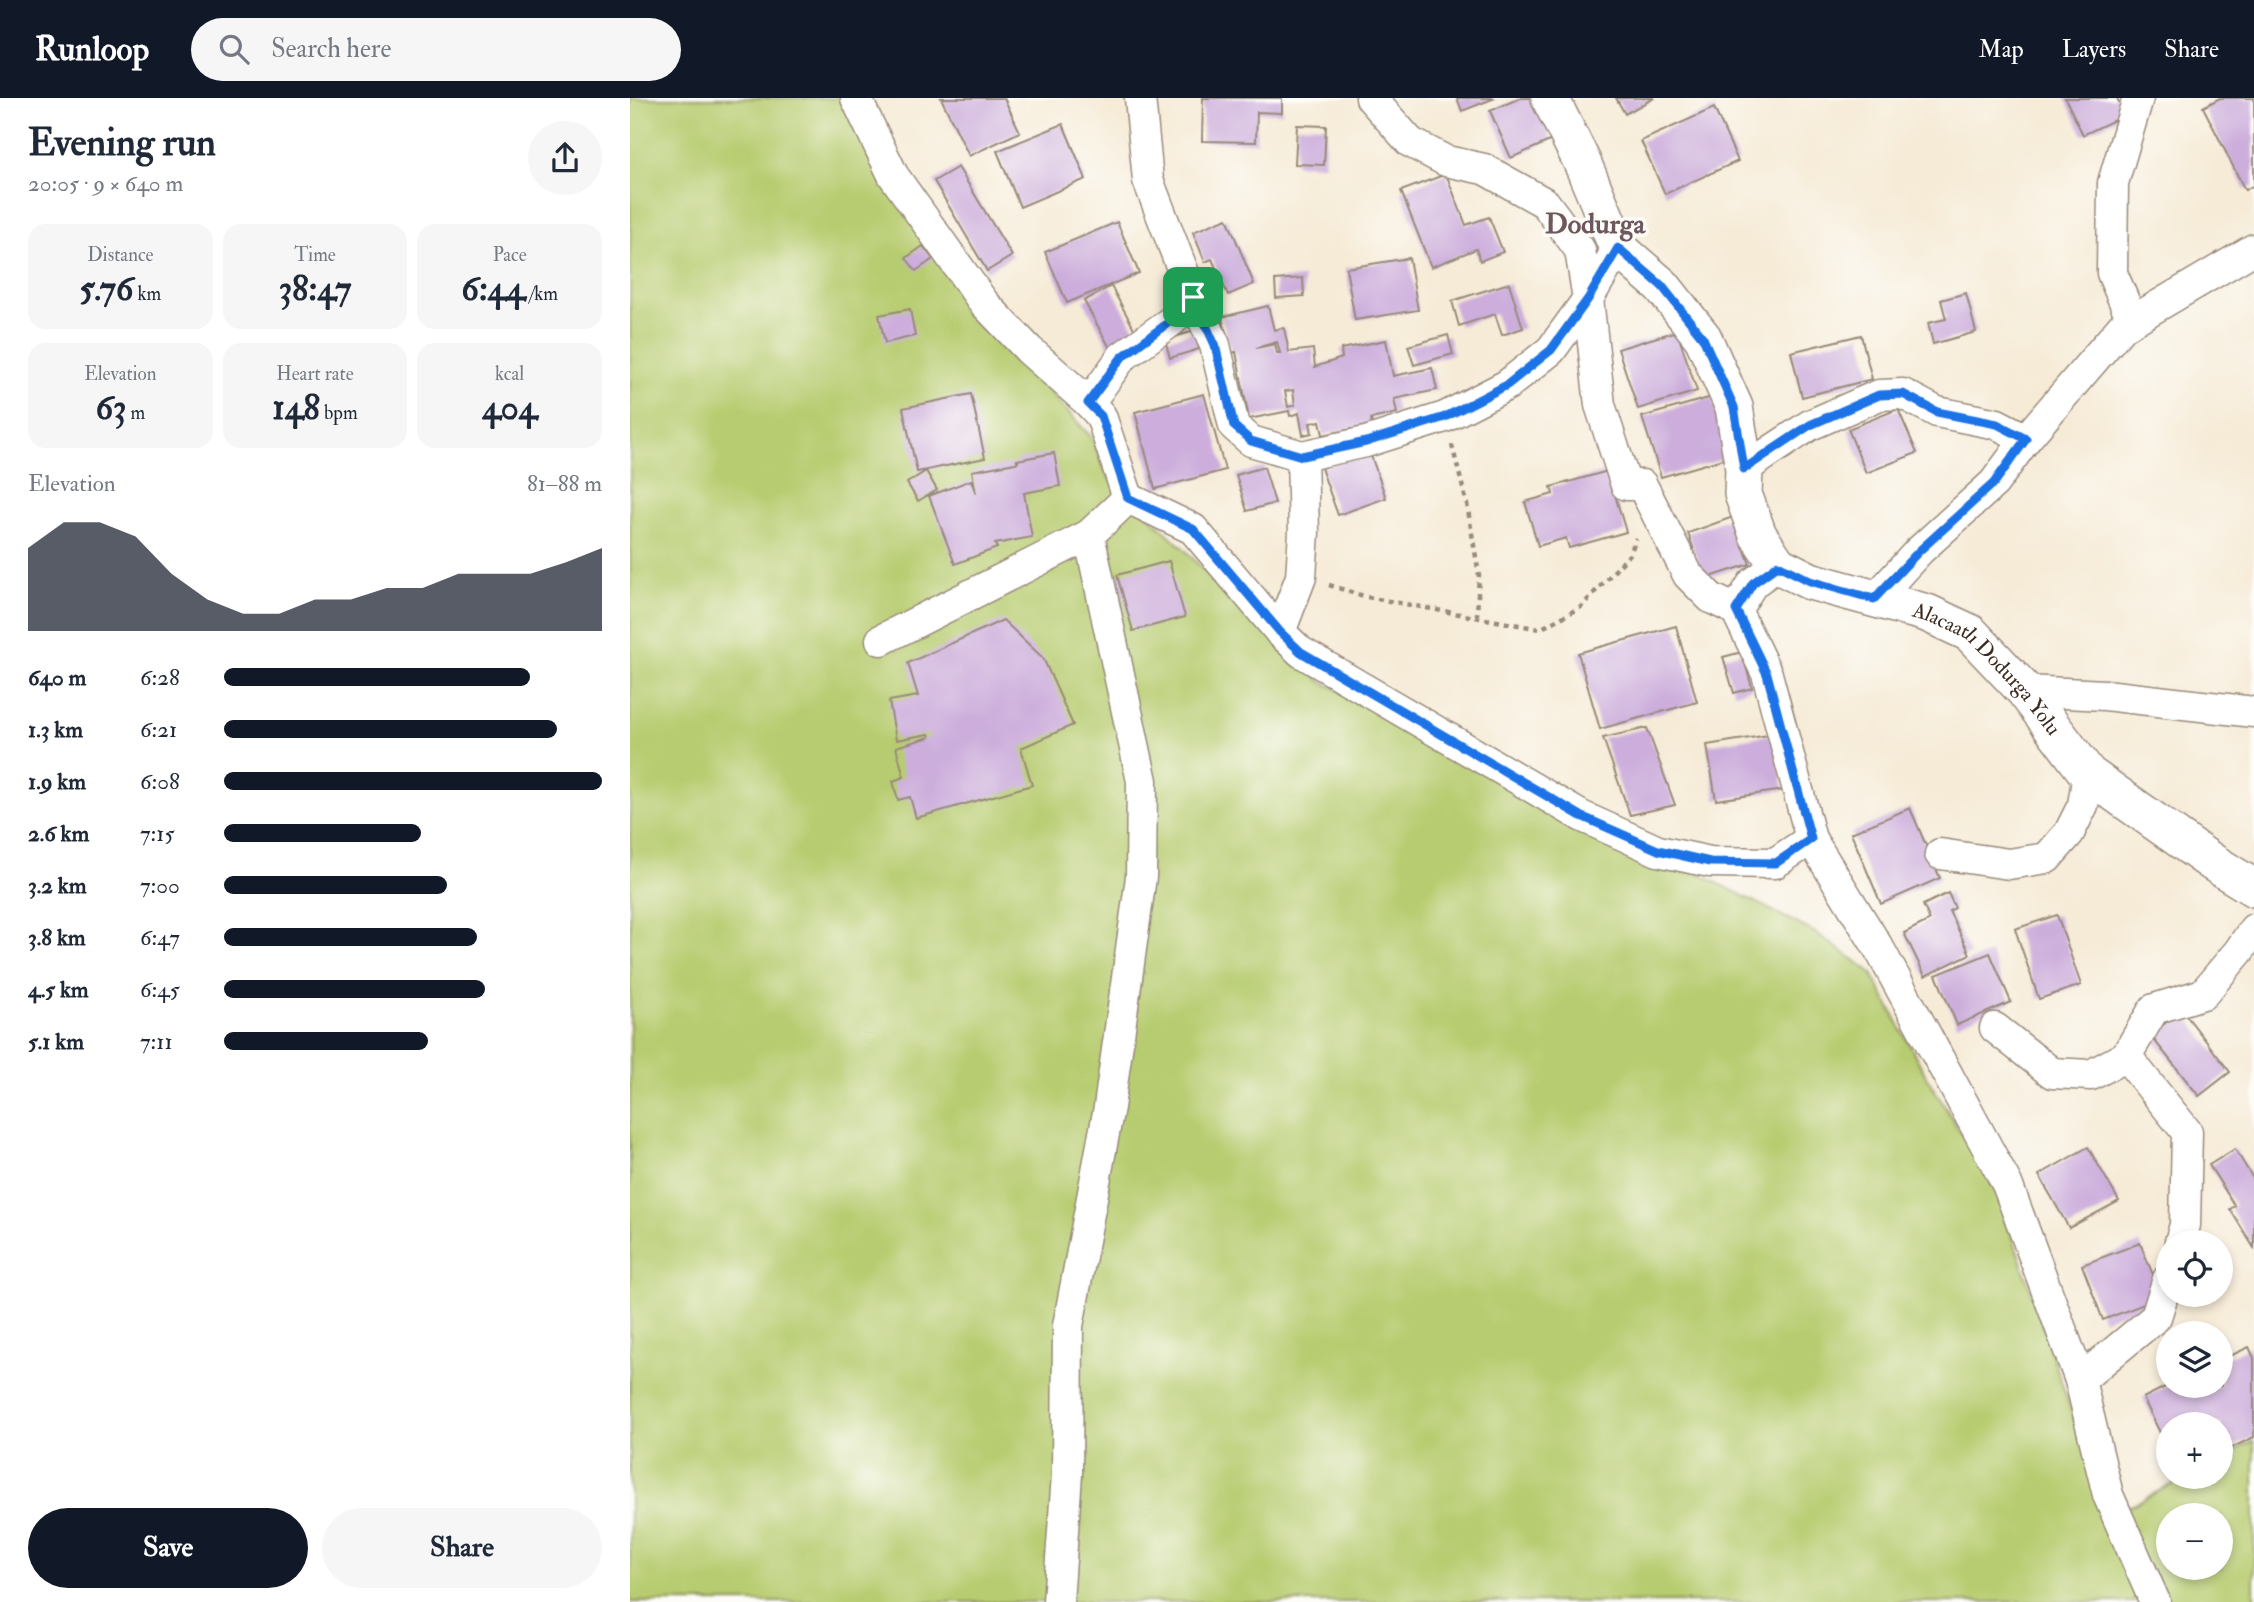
<!DOCTYPE html>
<meta charset="utf-8">
<style>
:root{--surface:#fff;--page:#f6f6f7;--text:#1f2937;--muted:#747a83;--accent:#111827}
body{margin:0;font-family:"IM FELL Double Pica",serif;background:var(--page);color:var(--text);height:100vh;display:flex;flex-direction:column;font-size:26px;white-space:nowrap}
*{box-sizing:border-box;margin:0}
p{font-size:23px;color:var(--muted)}
.icon{flex:none;width:38px;height:38px;fill:none;stroke:currentColor;stroke-width:2;stroke-linecap:round;stroke-linejoin:round}
.map{position:relative;flex:1;overflow:hidden}
.panel{display:flex;flex-direction:column;background:var(--surface);width:630px}
.panel>*{flex:none}
.controls{position:absolute;left:1526px;top:1132px;display:grid;gap:14px}
.controls a{display:grid;place-items:center;width:77px;height:77px;border-radius:50%;background:var(--surface);box-shadow:0 4px 10px #0003;font-size:35px}
.pin{position:absolute;display:grid;place-items:center;width:60px;height:60px;color:#fff;margin:-30px;border-radius:14px;box-shadow:0 4px 10px #0006}
.round{display:grid;place-items:center;flex:none;width:74px;height:74px;border-radius:37px;background:var(--page)}
.summary{display:flex;align-items:center;justify-content:space-between;height:119px;padding:0 28px}
h1{font-size:38px;font-weight:700;line-height:52px}
.figures{display:grid;grid-template-columns:repeat(3,1fr);gap:10px;height:119px;padding:7px 28px}
.figures div{display:grid;align-content:center;border-radius:18px;background:var(--page);text-align:center}
.figures b{font-size:35px;font-weight:700}
.figures small{font-size:19px;font-weight:400}
.figures p{font-size:19px}
.chart{height:196px;padding:14px 28px}
.chart p{display:flex;justify-content:space-between}
.chart svg{width:100%;height:126px;margin-top:7px;fill:var(--accent);opacity:.7}
.button{display:flex;gap:14px;margin-top:auto;padding:14px 28px}
.button a{flex:1;height:80px;border-radius:42px;background:var(--accent);color:#fff;font-size:28px;font-weight:700;line-height:80px;text-align:center}
.button a+a{background:var(--page);color:var(--text)}
ul{padding:0 28px;list-style:none;font-size:23px}
li{display:grid;grid-template-columns:112px 84px 1fr;align-items:center;height:52px}
li i{height:18px;border-radius:9px;background:var(--accent)}
header{display:flex;align-items:center;gap:42px;box-sizing:border-box;height:98px;padding:0 35px;background:var(--accent);color:#fff}
header strong{font-size:33px}
nav{display:flex;gap:38px;margin-inline-start:auto;font-size:24px}
.search{width:490px;height:63px;background:var(--page);display:flex;align-items:center;gap:18px;box-sizing:border-box;padding:0 24px;border-radius:38px;color:var(--muted);font-size:26px}
main{display:flex;flex:1;min-height:0}
.map>svg:first-child{display:block}
.green{fill:#b7cc70;stroke:#797b47;stroke-width:2;fill-rule:evenodd}
.building{fill:#ccaddc;fill-rule:evenodd}
.lines{fill:none;stroke-linecap:round;stroke-linejoin:round}
.minor-casing{stroke:#988a7a;stroke-width:33}
.tertiary-casing{stroke:#988a7a;stroke-width:40}
.path{stroke:#988a7a;stroke-width:4.5;stroke-dasharray:5 5;stroke-linecap:butt}
.minor{stroke:#fff;stroke-width:30}
.tertiary{stroke:#fff;stroke-width:37}
.route-casing{stroke:#fff;stroke-width:14}
.route{stroke:#1a73e8;stroke-width:9}
.labels{text-anchor:middle;stroke-width:7;stroke-linejoin:round;paint-order:stroke}
.street-label{font-size:21px;fill:#3b2a1e;stroke:#fdfcf7}
.district-label{font-size:28px;font-weight:bold;fill:#6e5860;stroke:#fdfcf7}
</style>
<header>
<strong>Runloop</strong>
<div class="search"><svg class="icon" aria-label="search" viewBox="0 0 24 24"><circle cx="10" cy="10" r="6"/><path d="M15 15l6 6"/></svg>Search here</div>
<nav><a>Map</a><a>Layers</a><a>Share</a></nav>
</header>
<main>
<section class="panel">
<div class="summary"><div><h1>Evening run</h1><p>20:05 · 9 × 640 m</p></div><a class="round"><svg class="icon" aria-label="share" viewBox="0 0 24 24"><path d="M12 15V3M7 8l5-5 5 5M5 13v7h14v-7"/></svg></a></div>
<div class="figures">
<div><p>Distance</p><b>5.76<small> km</small></b></div>
<div><p>Time</p><b>38:47</b></div>
<div><p>Pace</p><b>6:44<small> /km</small></b></div>
</div>
<div class="figures">
<div><p>Elevation</p><b>63<small> m</small></b></div>
<div><p>Heart rate</p><b>148<small> bpm</small></b></div>
<div><p>kcal</p><b>404</b></div>
</div>
<div class="chart"><p><span>Elevation</span>81–88 m</p>
<svg viewBox="0 0 160 44" preserveAspectRatio="none"><path d="M0 44V15L10 6L20 6L30 11L40 24L50 33L60 38L70 38L80 33L90 33L100 29L110 29L120 24L130 24L140 24L150 20L160 15V44z"/></svg>
</div>
<ul>
<li><b>640 m</b>6:28<i style="width:81%"></i></li>
<li><b>1.3 km</b>6:21<i style="width:88%"></i></li>
<li><b>1.9 km</b>6:08<i style="width:100%"></i></li>
<li><b>2.6 km</b>7:15<i style="width:52%"></i></li>
<li><b>3.2 km</b>7:00<i style="width:59%"></i></li>
<li><b>3.8 km</b>6:47<i style="width:67%"></i></li>
<li><b>4.5 km</b>6:45<i style="width:69%"></i></li>
<li><b>5.1 km</b>7:11<i style="width:54%"></i></li>
</ul>
<div class="button"><a>Save</a><a>Share</a></div>
</section>
<div class="map">
<svg width="1624" height="1504" viewBox="0 0 1624 1504">
<rect width="100%" height="100%" fill="#fdfcf7"/>
<filter id="ink" filterUnits="userSpaceOnUse"><feTurbulence type="fractalNoise" baseFrequency=".0143" numOctaves="2"/><feDisplacementMap in="SourceGraphic" scale="14" xChannelSelector="R" yChannelSelector="G"/><feConvolveMatrix kernelMatrix="1 2 1 2 8 2 1 2 1" color-interpolation-filters="sRGB"/></filter>
<filter id="wash" filterUnits="userSpaceOnUse"><feTurbulence type="fractalNoise" baseFrequency=".00686" numOctaves="4" result="noise"/><feDisplacementMap in="SourceGraphic" scale="28" xChannelSelector="R" yChannelSelector="G"/><feGaussianBlur stdDeviation="1.57" result="paint"/><feColorMatrix in="noise" values="0 0 0 0 0 0 0 0 0 0 0 0 0 0 0 0 0 1.4 0 .05"/><feComposite in="paint" operator="in"/></filter>
<g filter="url(#wash)">
<rect width="100%" height="100%" fill="#f6ebd7"/>
<path class="green" d="M 0,0 L 215,0 L 344,213 L 462,340 L 478,379 L 553,450 L 610,511 L 692,584 L 1186,835 L 1241,874 L 1296,978 L 1368,1095 L 1477,1420 L 1556,1379 L 1591,1379 L 1591,1360 L 1624,1343 L 1624,1504 L 0,1504 ZM 1538,1418 L 1591,1418 L 1591,1470 L 1538,1470 Z"/>
<g id="blocks">
<g class="building">
<polygon points="311,0 374,0 390,34 339,58"/>
<polygon points="573,0 652,0 652,15 627,14 626,44 572,43"/>
<polygon points="827,0 865,0 832,13"/>
<polygon points="890,0 904,0 922,42 881,60 860,13"/>
<polygon points="986,0 1024,0 995,16"/>
<polygon points="1435,0 1487,0 1495,17 1453,37"/>
<polygon points="1590,0 1624,0 1624,87 1615,92 1573,9"/>
<polygon points="1084,10 1108,63 1035,96 1011,43"/>
<polygon points="433,26 456,81 390,109 367,53"/>
<polygon points="667,27 696,28 694,67 665,66"/>
<polygon points="328,69 382,158 357,173 304,83"/>
<polygon points="816,76 836,127 859,119 873,154 850,163 846,151 801,169 771,93"/>
<polygon points="597,120 624,186 598,197 582,161 575,164 563,134"/>
<polygon points="487,124 509,175 437,205 415,154"/>
<polygon points="293,148 303,161 286,173 276,160"/>
<polygon points="779,160 788,212 725,222 716,170"/>
<polygon points="673,180 674,198 646,200 645,182"/>
<polygon points="879,185 893,230 872,237 865,216 829,228 822,203"/>
<polygon points="481,188 508,238 481,252 454,203"/>
<polygon points="1336,195 1346,234 1303,246 1298,225 1316,221 1311,202"/>
<path d="M 638,208 L 644,232 L 654,230 L 659,254 L 683,251 L 685,269 L 712,260 L 711,251 L 756,242 L 763,278 L 802,270 L 807,292 L 764,301 L 767,315 L 741,321 L 742,327 L 693,337 L 690,323 L 680,325 L 682,335 L 673,337 L 669,315 L 660,318 L 659,313 L 619,321 L 606,254 L 601,255 L 592,219 ZM 647,244 L 650,255 L 647,255 L 645,246 L 626,250 ZM 663,292 L 665,307 L 658,309 L 655,293 Z"/>
<polygon points="280,211 285,238 255,245 249,217"/>
<polygon points="564,233 569,251 540,260 535,242"/>
<polygon points="1047,233 1067,293 1008,311 988,251"/>
<polygon points="818,237 823,256 784,267 778,248"/>
<polygon points="1231,237 1242,281 1172,299 1161,254"/>
<polygon points="341,296 355,360 287,374 273,310"/>
<polygon points="574,296 595,372 525,391 505,314"/>
<polygon points="1082,299 1100,359 1031,379 1012,319"/>
<polygon points="1268,311 1287,355 1236,375 1218,331"/>
<polygon points="739,352 756,400 708,417 691,370"/>
<polygon points="424,355 430,388 394,395 402,439 365,446 367,450 325,466 299,398 341,382 346,396 342,373 385,365 388,364 387,362"/>
<polygon points="634,369 645,405 617,413 606,377"/>
<polygon points="296,373 307,392 288,403 277,385"/>
<polygon points="978,373 996,434 939,450 936,440 908,448 895,404 923,396 921,389"/>
<polygon points="1103,419 1120,466 1074,481 1058,435"/>
<polygon points="539,463 555,519 503,533 487,477"/>
<polygon points="373,522 413,560 443,627 391,650 402,687 286,720 280,699 268,702 263,683 274,679 266,649 300,639 299,636 266,642 259,603 288,598 278,565"/>
<polygon points="1046,528 1067,604 970,631 948,555"/>
<polygon points="1112,554 1122,590 1104,595 1093,559"/>
<polygon points="1017,630 1045,707 1000,717 973,640"/>
<polygon points="1145,636 1154,692 1086,702 1077,647"/>
<polygon points="1280,710 1310,780 1251,806 1221,735"/>
<polygon points="1318,795 1325,810 1319,813 1340,856 1295,878 1274,835 1300,822 1293,807"/>
<polygon points="1427,817 1451,887 1409,901 1385,831"/>
<polygon points="1360,855 1381,904 1327,927 1306,877"/>
<polygon points="1552,912 1600,974 1569,998 1520,937"/>
<polygon points="1458,1049 1489,1103 1439,1130 1409,1077"/>
<polygon points="1605,1051 1624,1082 1624,1150 1600,1111 1605,1108 1579,1067"/>
<polygon points="1510,1145 1532,1199 1473,1222 1452,1167"/>
<polygon points="1619,1249 1624,1260 1624,1339 1591,1355 1591,1326 1538,1326 1538,1351 1513,1300 1537,1288 1591,1288 1591,1262"/>
</g>
</g>
</g>
<g filter="url(#ink)">
<use href="#blocks" fill-opacity="0" stroke="#988a7a" stroke-width="2"/>
<g class="lines">
<g class="minor-casing">
<g id="minor">
<polyline points="226,0 263,77 354,205 399,252 459,305"/>
<polyline points="510,0 518,82 563,199 585,247 604,328 621,343 672,358 736,344 815,319 877,287 921,252 958,201 950,152 915,105 854,71 816,63 780,44 741,0"/>
<polyline points="988,150 958,201 970,307 996,387 1012,387 1058,477 1081,500 1106,512"/>
<polyline points="563,199 543,222 492,259 459,305 471,318 498,400 563,431 650,534 671,554 951,718 1028,753 1080,764 1145,765 1181,741"/>
<polyline points="1502,222 1482,175 1483,85 1508,0"/>
<polyline points="1396,341 1492,229 1624,151"/>
<polyline points="1114,371 1180,327 1249,297 1273,296 1307,314 1367,326 1396,341 1364,385 1289,453 1245,501"/>
<polyline points="1148,467 1123,485 1106,512 1137,576 1181,741 1251,854 1377,1086 1450,1282 1478,1397 1525,1504"/>
<polyline points="650,534 671,479 674,434 672,358"/>
<polyline points="251,542 459,437 498,400"/>
<polyline points="1395,593 1475,597 1624,614"/>
<polyline points="1310,756 1379,766 1417,760 1439,735 1453,707 1458,676"/>
<polyline points="1365,930 1422,975 1461,977 1496,958"/>
<polyline points="1550,1144 1555,1127 1557,1034 1496,958 1524,911 1573,896 1609,853 1624,831"/>
<polyline points="1450,1282 1526,1219 1538,1181"/>
<polyline points="428,1504 437,1376 438,1228 479,1009 511,779 512,683 459,437"/>
</g>
</g>
<g class="tertiary-casing">
<g id="tertiary">
<path id="s1" d="M 920,0 L 952,64 L 988,150 L 1032,188 L 1073,240 L 1104,309 L 1114,371 L 1113,396 L 1128,437 L 1148,467 L 1180,483 L 1297,515 L 1340,535 L 1395,593 L 1458,676 L 1582,764 L 1624,790"/>
</g>
</g>
<g class="path">
<polyline points="822,347 837,406 849,477 847,517"/>
<polyline points="699,487 737,499 910,531 951,509 1000,456 1006,440"/>
</g>
<use href="#minor" class="minor"/>
<use href="#tertiary" class="tertiary"/>
</g>
</g>
<g class="lines" filter="url(#ink)">
<g class="route-casing">
<polygon id="route" points="988,150 1032,188 1073,240 1104,309 1114,371 1180,327 1249,297 1273,296 1307,314 1367,326 1396,341 1364,385 1289,453 1244,501 1180,483 1148,467 1123,485 1106,512 1137,576 1181,741 1146,765 1080,764 1028,752 951,718 671,554 650,534 563,431 498,400 471,318 458,305 492,259 542,222 563,199 585,247 604,328 621,343 672,358 736,344 815,319 877,287 921,252 958,201"/>
</g>
<use href="#route" class="route"/>
</g>
<g class="labels">
<g class="street-label">
<text dy="7" stroke="none"><textPath href="#s1" startOffset="772">Alacaatlı Dodurga Yolu</textPath></text>
</g>
<g class="district-label">
<text x="965" y="135">Dodurga</text>
</g>
</g>
</svg>
<div class="controls">
<a><svg class="icon" aria-label="locate" viewBox="0 0 24 24"><circle cx="12" cy="12" r="6"/><path d="M12 2v4M12 18v4M2 12h4M18 12h4"/></svg></a>
<a><svg class="icon" aria-label="layers" viewBox="0 0 24 24"><path d="M12 4l9 5-9 5-9-5zM3 14l9 5 9-5"/></svg></a>
<a>+</a>
<a>−</a>
</div>
<div class="pin" style="left:563px;top:199px;background:#1e9e55"><svg class="icon" aria-label="arrive" viewBox="0 0 24 24"><path d="M6 21V4h12l-3 4 3 4H6"/></svg></div>
</div>
</main>
